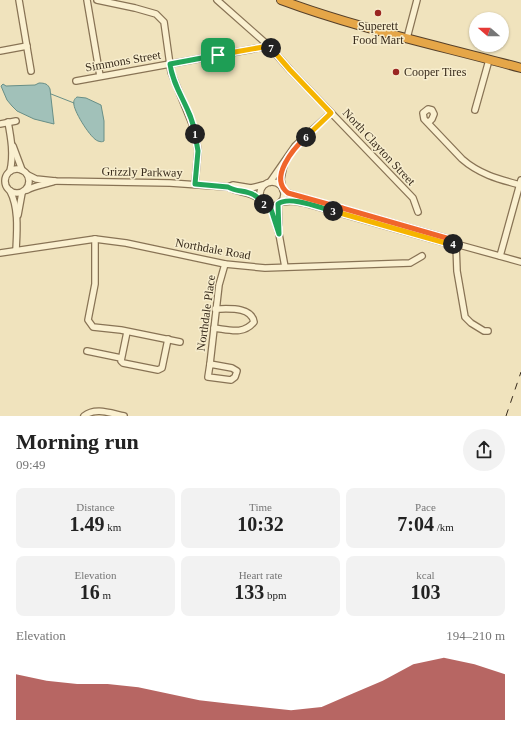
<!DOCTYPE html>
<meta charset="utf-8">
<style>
:root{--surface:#fff;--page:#f2f2f2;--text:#222;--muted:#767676;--accent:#9a2622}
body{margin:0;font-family:"Times New Roman",serif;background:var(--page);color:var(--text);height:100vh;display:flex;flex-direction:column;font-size:15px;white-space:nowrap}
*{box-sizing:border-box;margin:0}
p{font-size:13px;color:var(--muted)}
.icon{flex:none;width:22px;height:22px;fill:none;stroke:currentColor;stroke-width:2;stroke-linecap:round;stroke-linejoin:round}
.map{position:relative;height:416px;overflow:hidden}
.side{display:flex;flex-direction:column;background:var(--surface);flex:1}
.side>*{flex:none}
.needle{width:26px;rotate:290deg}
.tools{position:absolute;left:469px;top:12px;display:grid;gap:8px}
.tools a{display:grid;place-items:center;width:40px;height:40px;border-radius:50%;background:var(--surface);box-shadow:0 1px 3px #0004;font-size:20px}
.pin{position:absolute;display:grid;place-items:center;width:34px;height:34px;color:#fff;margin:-17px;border-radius:8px;box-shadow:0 2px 6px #0006}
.km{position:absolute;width:20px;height:20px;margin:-10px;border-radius:50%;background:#222;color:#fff;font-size:11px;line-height:20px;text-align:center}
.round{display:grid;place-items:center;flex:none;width:42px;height:42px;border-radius:21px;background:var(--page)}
.overview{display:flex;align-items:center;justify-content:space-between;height:68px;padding:0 16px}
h1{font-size:22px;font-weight:700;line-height:30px}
.figures{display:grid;grid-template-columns:repeat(3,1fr);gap:6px;height:68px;padding:4px 16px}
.figures div{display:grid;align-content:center;border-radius:8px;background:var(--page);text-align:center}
.figures b{font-size:20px;font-weight:700}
.figures small{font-size:11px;font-weight:400}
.figures p{font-size:11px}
.chart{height:112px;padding:8px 16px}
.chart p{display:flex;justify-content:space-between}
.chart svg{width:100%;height:72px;margin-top:4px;fill:var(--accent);opacity:.7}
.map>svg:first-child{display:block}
.water{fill:#a1c1b9;stroke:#688f87}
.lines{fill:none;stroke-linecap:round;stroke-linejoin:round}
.stream{stroke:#688f87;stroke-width:1}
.minor-casing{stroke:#887355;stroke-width:8}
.highway-casing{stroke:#56402a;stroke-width:10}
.minor{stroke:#faf0d0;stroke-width:5.5}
.highway{stroke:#e5a648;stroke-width:8}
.rail{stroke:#372a1b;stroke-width:1;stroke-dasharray:7 7;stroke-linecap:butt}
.split-1-casing{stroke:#fff;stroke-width:8}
.split-2-casing{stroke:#fff;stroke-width:8}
.split-3-casing{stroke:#fff;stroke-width:8}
.split-4-casing{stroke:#fff;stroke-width:8}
.split-5-casing{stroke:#fff;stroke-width:8}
.split-6-casing{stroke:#fff;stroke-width:8}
.split-7-casing{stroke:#fff;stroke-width:8}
.split-8-casing{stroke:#fff;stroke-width:8}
.split-1{stroke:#22a559;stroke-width:5}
.split-2{stroke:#22a559;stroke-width:5}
.split-3{stroke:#22a559;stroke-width:5}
.split-4{stroke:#f5b400;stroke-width:5}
.split-5{stroke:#f0652b;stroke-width:5}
.split-6{stroke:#f0652b;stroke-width:5}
.split-7{stroke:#f5b400;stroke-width:5}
.split-8{stroke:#f5b400;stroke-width:5}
.poi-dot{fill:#9a2622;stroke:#f7edcd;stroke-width:1.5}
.labels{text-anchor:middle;stroke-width:3;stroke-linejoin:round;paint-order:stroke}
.poi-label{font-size:12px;fill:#372a1b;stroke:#f7edcd}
.street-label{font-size:12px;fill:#372a1b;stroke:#f7edcd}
</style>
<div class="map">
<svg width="521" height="416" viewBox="0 0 521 416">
<rect width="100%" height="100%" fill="#f0e3bd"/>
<g class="water">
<path d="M 39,83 C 45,83 48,84 50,89 L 54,124 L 34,119 L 17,111 L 12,106 L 7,100 L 1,86 L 3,84 L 6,86 L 35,85 Z"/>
<path d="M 77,97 L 86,98 L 101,105 L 104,121 L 104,141 C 102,142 101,142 98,141 C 91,139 75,113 74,105 C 73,102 74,99 77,97 Z"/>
</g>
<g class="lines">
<polyline class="stream" points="51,94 74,103"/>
<g class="minor-casing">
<g id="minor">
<polyline points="19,0 31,71"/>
<polyline points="87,0 100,76"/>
<polyline points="97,0 135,8 156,14 164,22 171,72 195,131 198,151 195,184"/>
<polyline points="217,0 269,46 290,70 413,198 418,212"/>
<polyline points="407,38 417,0"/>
<polyline points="0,51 27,46"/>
<polyline points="76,81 269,46"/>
<polyline points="475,110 489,60"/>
<path d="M 8,122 C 11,138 14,155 10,171"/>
<path d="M 428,123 L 432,119 L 434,114 L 432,110 L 428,109 L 423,113 L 424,119 L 462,159 C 479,174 498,179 520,185"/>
<polyline points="0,124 16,121"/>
<polyline points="13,146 22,170"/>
<circle cx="17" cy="181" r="12"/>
<path d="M 28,175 L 36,179 L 55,181 L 170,183 L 228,187 C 240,194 249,190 261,200"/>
<circle cx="272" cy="194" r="12"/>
<polyline points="270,182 295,146 331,113"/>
<polyline points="282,186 281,179 284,165"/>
<polyline points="228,187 233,185 251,188 263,185"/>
<path d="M 27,190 C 36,185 45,185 55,181"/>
<polyline points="283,190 288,193 297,196 450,239 456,244"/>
<path d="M 10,191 C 19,208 17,231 16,250"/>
<polyline points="281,202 293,201 304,203 449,244 456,244 521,262"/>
<polyline points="278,205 279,224"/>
<polyline points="271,206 279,234 285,267"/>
<polyline points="18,215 22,193"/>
<polyline points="95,239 95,284 88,320 93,327 121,330 180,342"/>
<polyline points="456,244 457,271 465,317 471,323 484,331 488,331"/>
<polyline points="0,253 95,239 126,243 225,264 265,268 410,263 422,256"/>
<polyline points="500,256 521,180"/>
<path d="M 214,328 C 230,330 243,335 254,322 C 251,306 228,309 215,309"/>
<polyline points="127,332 121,361 123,363 158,370 162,368 168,339"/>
<polyline points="87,351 121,358"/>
<polyline points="210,364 219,285 225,264"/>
<polygon points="210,364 232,368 237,371 235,377 231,380 208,377"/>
<path d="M 84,416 C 95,407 110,413 124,416"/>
</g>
</g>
<g class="highway-casing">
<path id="highway" d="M 281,0 C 359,29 441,46 521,68"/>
</g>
<use href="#minor" class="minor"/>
<use href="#highway" class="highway"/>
<polyline class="rail" points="506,416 521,372"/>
</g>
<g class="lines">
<g class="split-1-casing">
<path id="split-1" d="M 195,134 C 192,109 173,89 170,64 L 218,55"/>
</g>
<g class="split-2-casing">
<path id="split-2" d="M 195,134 L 198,151 L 195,184 L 228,187 C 236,192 246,190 254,195 C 258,197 261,201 264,204"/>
</g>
<g class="split-3-casing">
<path id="split-3" d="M 264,204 L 270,206 L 279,234 L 278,204 C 289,195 321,208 333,211"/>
</g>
<g class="split-4-casing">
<polyline id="split-4" points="333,211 449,244 453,244"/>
</g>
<g class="split-5-casing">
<polyline id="split-5" points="342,208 450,239 456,244 453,244"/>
</g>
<g class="split-6-casing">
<path id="split-6" d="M 306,137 C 294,148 268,178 288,193 L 342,208"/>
</g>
<g class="split-7-casing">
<polyline id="split-7" points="271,48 290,70 331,113 306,137"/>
</g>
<g class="split-8-casing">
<polyline id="split-8" points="218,55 269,46 271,48"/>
</g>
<use href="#split-1" class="split-1"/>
<use href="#split-2" class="split-2"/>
<use href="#split-3" class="split-3"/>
<use href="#split-4" class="split-4"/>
<use href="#split-5" class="split-5"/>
<use href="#split-6" class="split-6"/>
<use href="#split-7" class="split-7"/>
<use href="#split-8" class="split-8"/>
</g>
<g class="poi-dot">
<circle cx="378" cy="13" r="4"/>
<circle cx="396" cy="72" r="4"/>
</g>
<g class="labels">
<g class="poi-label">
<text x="378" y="30">Superett<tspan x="378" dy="14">Food Mart</tspan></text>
<text x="404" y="76" text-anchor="start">Cooper Tires</text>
</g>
<g class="street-label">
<text transform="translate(123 61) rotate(-10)" y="4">Simmons Street</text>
<text transform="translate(379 147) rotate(47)" y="4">North Clayton Street</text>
<text transform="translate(142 172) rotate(1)" y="4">Grizzly Parkway</text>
<text transform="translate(213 249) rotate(10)" y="4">Northdale Road</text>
<text transform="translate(206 313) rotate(-82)" y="4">Northdale Place</text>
</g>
</g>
</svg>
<div class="tools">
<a><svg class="needle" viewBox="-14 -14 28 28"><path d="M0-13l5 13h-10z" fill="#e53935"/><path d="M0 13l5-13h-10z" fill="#767676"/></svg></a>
</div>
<div class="pin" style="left:218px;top:55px;background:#1e9e55"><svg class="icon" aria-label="arrive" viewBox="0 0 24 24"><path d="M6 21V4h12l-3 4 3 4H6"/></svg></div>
<b class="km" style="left:195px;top:134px">1</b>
<b class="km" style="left:264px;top:204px">2</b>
<b class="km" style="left:333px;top:211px">3</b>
<b class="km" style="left:453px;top:244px">4</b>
<b class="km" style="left:306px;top:137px">6</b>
<b class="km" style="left:271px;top:48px">7</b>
</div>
<section class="side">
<div class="overview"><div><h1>Morning run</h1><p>09:49</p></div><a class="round"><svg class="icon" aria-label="share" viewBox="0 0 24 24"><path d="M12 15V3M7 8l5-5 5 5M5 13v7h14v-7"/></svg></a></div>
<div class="figures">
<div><p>Distance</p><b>1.49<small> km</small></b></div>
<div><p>Time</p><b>10:32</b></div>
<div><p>Pace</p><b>7:04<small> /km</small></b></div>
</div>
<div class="figures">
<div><p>Elevation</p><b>16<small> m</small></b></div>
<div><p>Heart rate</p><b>133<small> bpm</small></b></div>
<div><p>kcal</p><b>103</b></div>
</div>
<div class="chart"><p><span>Elevation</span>194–210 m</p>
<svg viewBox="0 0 160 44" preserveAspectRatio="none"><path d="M0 44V16L10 20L20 22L30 22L40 24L50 28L60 32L70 34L80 36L90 38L100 36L110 28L120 20L130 10L140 6L150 10L160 16V44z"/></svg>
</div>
</section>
